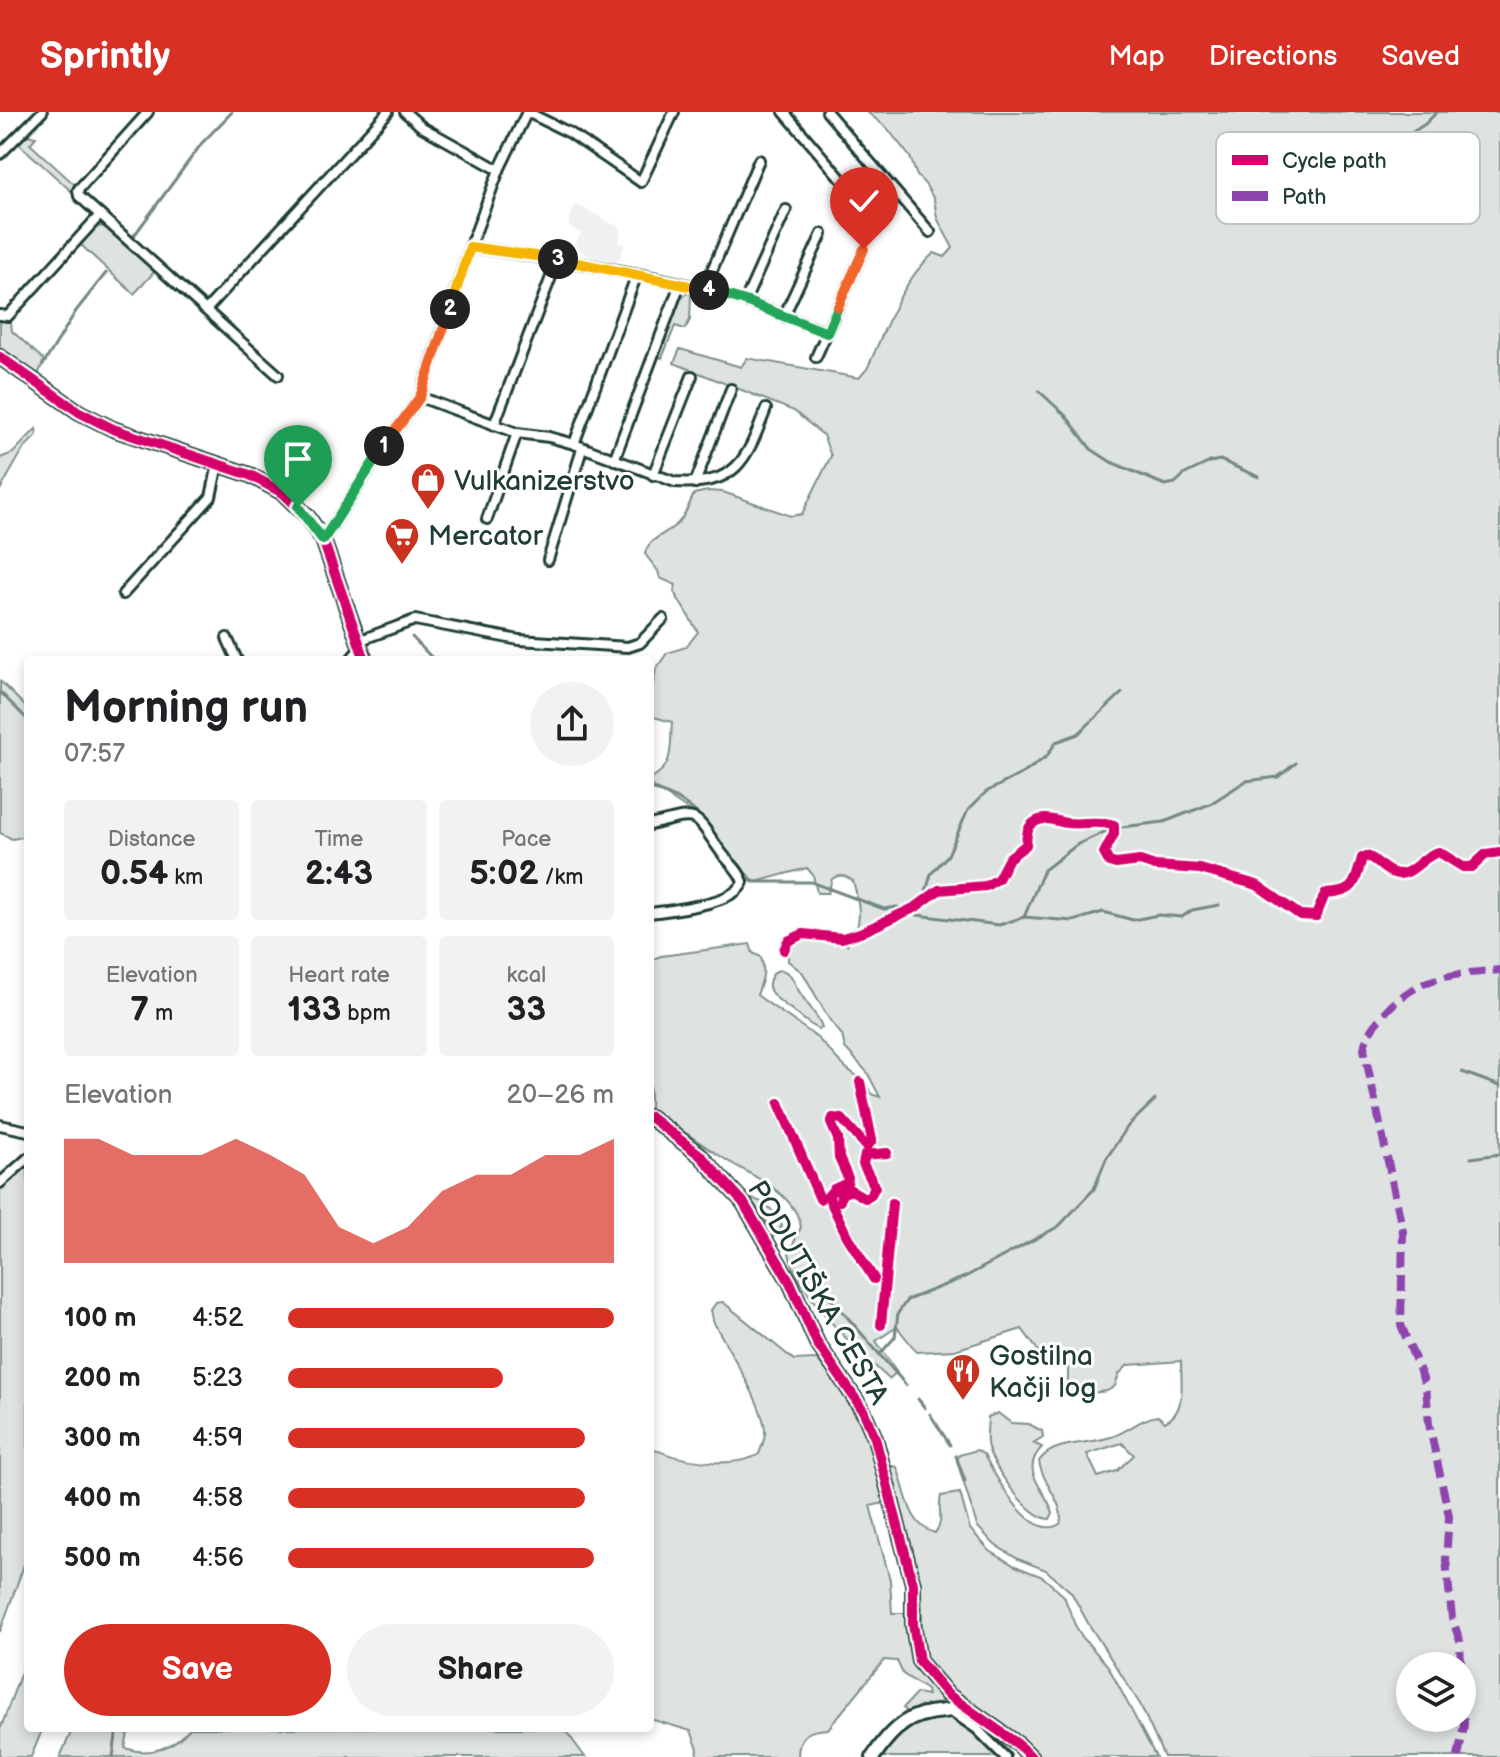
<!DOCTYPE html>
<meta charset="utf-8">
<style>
:root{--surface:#fff;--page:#f2f2f2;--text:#202124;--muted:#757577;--accent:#d93025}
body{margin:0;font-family:"Balsamiq Sans",sans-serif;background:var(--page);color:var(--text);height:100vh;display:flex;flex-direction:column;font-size:30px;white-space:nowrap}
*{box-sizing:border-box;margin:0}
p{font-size:26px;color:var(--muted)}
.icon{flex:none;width:44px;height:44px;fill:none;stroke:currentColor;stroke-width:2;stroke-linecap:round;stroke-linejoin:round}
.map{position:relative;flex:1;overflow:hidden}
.panel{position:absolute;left:24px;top:544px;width:630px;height:1076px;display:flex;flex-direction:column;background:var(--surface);border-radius:8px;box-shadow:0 4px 12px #0003}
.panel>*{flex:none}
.controls{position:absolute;left:1396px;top:1540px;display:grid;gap:16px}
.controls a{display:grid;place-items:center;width:80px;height:80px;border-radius:50%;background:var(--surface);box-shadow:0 4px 12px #0003;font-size:40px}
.pin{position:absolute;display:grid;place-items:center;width:68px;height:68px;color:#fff;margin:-82px -34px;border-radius:50% 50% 50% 0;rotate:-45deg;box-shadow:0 0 8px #0007}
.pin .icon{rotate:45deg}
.km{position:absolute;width:40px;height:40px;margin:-20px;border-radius:50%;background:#222;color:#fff;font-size:22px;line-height:40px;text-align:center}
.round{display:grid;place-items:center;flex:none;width:84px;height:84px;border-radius:42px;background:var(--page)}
.summary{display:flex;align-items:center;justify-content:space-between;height:136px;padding:0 40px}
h1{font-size:44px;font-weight:700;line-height:60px}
.metrics{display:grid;grid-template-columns:repeat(3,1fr);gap:12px;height:136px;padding:8px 40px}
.metrics div{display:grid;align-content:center;border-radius:8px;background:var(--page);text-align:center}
.metrics b{font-size:34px;font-weight:700}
.metrics small{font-size:22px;font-weight:400}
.metrics p{font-size:22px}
.chart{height:224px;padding:16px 40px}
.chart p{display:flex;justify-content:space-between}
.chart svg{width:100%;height:144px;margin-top:8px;fill:var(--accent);opacity:.7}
.primary-button{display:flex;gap:16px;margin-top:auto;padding:16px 40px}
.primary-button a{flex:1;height:92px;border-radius:48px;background:var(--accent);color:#fff;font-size:32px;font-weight:700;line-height:92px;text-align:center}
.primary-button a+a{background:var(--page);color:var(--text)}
ul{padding:0 40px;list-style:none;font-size:26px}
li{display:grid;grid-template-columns:128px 96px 1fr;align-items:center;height:60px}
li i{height:20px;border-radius:10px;background:var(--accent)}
header{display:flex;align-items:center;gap:48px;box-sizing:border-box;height:112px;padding:0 40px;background:var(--accent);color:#fff}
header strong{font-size:38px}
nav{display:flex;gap:44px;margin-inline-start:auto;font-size:28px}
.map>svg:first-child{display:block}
.built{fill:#eef1f0}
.green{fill:#dee3e2;stroke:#7e908b;stroke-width:2;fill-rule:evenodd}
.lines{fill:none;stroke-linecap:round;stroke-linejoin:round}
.stream{stroke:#758883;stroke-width:3}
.street-casing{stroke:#1f3d34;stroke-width:14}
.secondary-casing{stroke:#1f3d34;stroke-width:18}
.street{stroke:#fff;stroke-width:8}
.secondary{stroke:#fff;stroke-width:12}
.quiet{stroke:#8e44ad;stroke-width:8;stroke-dasharray:16 8;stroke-linecap:butt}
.cycleway-casing{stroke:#fff;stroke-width:15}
.cycleway{stroke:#d6006c;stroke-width:10}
.split-1-casing{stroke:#fff;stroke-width:16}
.split-2-casing{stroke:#fff;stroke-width:16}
.split-3-casing{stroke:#fff;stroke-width:16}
.split-4-casing{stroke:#fff;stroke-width:16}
.split-5-casing{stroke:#fff;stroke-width:16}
.split-6-casing{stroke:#fff;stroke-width:16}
.split-1{stroke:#22a559;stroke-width:10}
.split-2{stroke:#f0652b;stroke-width:10}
.split-3{stroke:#f5b400;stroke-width:10}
.split-4{stroke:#f5b400;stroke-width:10}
.split-5{stroke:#22a559;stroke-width:10}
.split-6{stroke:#f0652b;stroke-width:10}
.labels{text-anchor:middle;stroke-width:6;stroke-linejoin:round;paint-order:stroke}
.poi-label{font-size:28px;fill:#1f3d34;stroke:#fff;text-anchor:start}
.street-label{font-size:28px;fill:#1f3d34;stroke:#fff}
.key{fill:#fff;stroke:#bcc5c2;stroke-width:2}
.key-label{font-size:22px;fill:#1f3d34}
</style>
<header>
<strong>Sprintly</strong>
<nav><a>Map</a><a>Directions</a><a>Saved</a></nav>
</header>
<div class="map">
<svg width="1500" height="1645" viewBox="0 0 1500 1645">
<rect width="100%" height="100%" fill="#fff"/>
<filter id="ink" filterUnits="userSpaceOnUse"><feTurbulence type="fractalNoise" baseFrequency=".0125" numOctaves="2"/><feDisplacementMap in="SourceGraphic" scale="16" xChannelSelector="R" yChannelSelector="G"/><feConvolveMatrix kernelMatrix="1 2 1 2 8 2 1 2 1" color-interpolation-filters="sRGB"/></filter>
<g filter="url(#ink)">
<polygon class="built" points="575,92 622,117 619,130 625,132 619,149 594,147 574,134 581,121 568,114"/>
<g class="green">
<path d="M 867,0 L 1500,0 L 1500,1645 L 1164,1645 L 1140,1592 L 1088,1511 L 1071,1480 L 1046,1458 L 1018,1447 L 995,1433 L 977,1414 L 957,1349 L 959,1343 L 977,1338 L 984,1343 C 995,1363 1030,1431 1060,1412 C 1066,1391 1041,1371 1039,1349 C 1054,1328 1088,1333 1111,1325 C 1128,1320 1140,1306 1158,1304 L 1165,1310 C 1187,1300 1181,1270 1181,1249 L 1128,1253 L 1119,1262 L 1115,1274 L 1107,1279 L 1068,1284 L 1068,1250 L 1039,1240 L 1022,1217 L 955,1238 L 917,1240 L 897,1215 L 876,1229 L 897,1260 L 889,1267 C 857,1238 797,1183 789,1141 L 801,1115 C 795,1080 750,1063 723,1046 C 699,1030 674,1013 650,996 L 650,848 L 661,844 L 750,832 L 753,841 L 761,845 C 766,861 762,869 757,883 C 776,898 797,910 816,925 C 833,940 843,959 864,967 L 871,982 L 880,985 L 867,960 L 845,936 L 842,923 L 829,907 L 803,861 L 788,849 L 789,824 L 800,817 L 821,819 L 847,833 C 864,813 860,793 853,769 C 846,764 840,761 832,767 L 828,781 L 817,781 L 813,763 L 807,756 L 756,770 L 728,745 L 710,714 L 702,707 L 650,673 L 650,666 C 675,656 670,633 672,610 L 650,604 L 650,587 L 656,557 L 667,541 L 686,535 L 698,520 L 674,480 L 676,473 L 660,466 L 658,459 L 645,442 C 648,426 667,422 678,411 C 686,403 689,392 694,382 L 708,379 L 723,380 L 791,404 L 802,402 L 831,344 L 823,323 L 794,299 L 674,251 L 680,237 L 741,255 L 747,246 L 859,266 L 867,257 C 886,217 900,170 934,141 L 945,145 L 953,136 L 937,106 L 934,87 L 925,72 L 917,64 L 910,45 L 887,16 ZM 1122,1331 L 1134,1343 L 1117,1359 L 1098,1365 L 1087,1342 ZM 1410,1554 L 1462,1554 L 1462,1606 L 1410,1606 Z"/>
<polygon points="27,23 36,25 30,32 75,73 98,51 75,78 71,79 18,31"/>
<polygon points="110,114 157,157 134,182 81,133 81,128 93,115"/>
<polygon points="687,181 691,182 690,208 685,217 675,214 662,246 658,244 680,188"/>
<polygon points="0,206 4,206 11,211 12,219 44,248 38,263 0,237"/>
<polygon points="36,317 37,323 24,336 0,378 0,346 13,341"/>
<polygon points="0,569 28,597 28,724 12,727 0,721"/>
<path d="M 782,858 C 794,863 793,870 799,879 C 806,892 817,901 822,915 L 819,917 C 808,912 801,905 792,898 C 778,888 758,877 776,859 Z"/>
<polygon points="28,1051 28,1453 24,1453 0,1520 0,1074 14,1065"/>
<path d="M 751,1087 C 764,1088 777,1101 782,1113 L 779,1120 L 773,1120 Z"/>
<path d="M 723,1190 L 794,1248 L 817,1247 L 835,1270 L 870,1327 L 876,1362 L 885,1391 L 870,1394 L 890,1468 L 892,1501 L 907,1501 C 905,1549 914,1553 943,1587 L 935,1595 L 908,1601 L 903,1596 L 917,1581 L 928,1583 L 927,1578 L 903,1562 L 897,1549 L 884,1548 L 828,1617 C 807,1618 798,1623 798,1645 L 697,1645 L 698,1637 L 691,1619 L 650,1607 L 650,1334 C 673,1350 735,1357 759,1342 C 762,1334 766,1325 765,1317 C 762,1290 727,1235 713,1209 L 711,1198 L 716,1191 Z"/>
<path d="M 998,1301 L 1011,1311 L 1029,1312 L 1042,1319 L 1043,1325 L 1033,1331 L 1042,1335 C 1018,1360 1046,1377 1053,1401 L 1050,1407 C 1028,1407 989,1351 987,1331 C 986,1323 988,1313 988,1305 Z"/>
<path d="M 892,1354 L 897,1355 C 906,1378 908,1414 935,1421 C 945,1409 937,1397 941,1384 L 960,1381 L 970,1417 L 990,1439 L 1015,1454 L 1043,1465 L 1064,1484 L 1075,1513 L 1083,1526 L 1108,1554 L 1156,1645 L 1042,1645 C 1007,1613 961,1592 932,1555 C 920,1539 922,1521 922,1502 C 922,1451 902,1406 888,1358 Z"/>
<polygon points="28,1541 28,1616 43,1616 31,1645 0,1645 0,1618"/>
<path d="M 947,1604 L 978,1623 L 1002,1645 L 879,1645 C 903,1615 908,1609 947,1604 Z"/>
<path d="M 73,1616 L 129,1616 L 125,1636 C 150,1645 173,1636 190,1616 L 556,1616 L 566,1619 L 585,1645 L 60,1645 Z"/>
</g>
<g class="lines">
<g class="stream">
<polyline points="1356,72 1376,44 1425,12 1437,0"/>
<polyline points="133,125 202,31 232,0"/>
<polyline points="43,253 76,199 106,161"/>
<polyline points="1039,279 1066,304 1091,337 1111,350 1165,373 1175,371 1185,362 1210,350 1220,348 1259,365"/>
<polyline points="412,525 434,548"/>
<polyline points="0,580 28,608"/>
<path d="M 650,677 C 678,683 701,700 716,726"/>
<polyline points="742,761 753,770 811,770 884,797 897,795 917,803 999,813 1024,805 1073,809 1103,800 1133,808 1158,803 1182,805 1192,798 1219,793"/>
<polyline points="908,798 925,783 931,762 948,743 968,698 986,680 1025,660 1047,644 1056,630 1078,622 1122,581"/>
<polyline points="1024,805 1044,758 1078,732 1113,716 1164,710 1210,692 1246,669 1278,665 1296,651"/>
<polyline points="1462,960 1500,974"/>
<polyline points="1471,1046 1500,1042"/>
<polyline points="823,1177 906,1273"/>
<polyline points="880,1242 895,1225 898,1201 907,1188 965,1165 1059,1114 1094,1077 1106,1047 1128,1014 1155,988"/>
<polyline points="918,1287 925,1296"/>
<polyline points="930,1302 950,1333"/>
<polyline points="956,1344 965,1369"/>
<polyline points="113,1645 117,1616"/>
</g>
<g class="street-casing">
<g id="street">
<polyline points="405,0 422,15 499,58"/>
<polyline points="784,0 873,104"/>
<polyline points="827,0 930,120"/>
<polyline points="0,42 42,0"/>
<polyline points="100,103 278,263"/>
<path d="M 470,135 C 549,146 628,158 705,177 C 747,188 787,205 827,221"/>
<polyline points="704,177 759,48"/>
<polyline points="745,189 786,98"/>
<polyline points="206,198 388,0"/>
<polyline points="0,203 8,204 100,103 79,84 78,78 148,0"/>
<polyline points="784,204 822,122"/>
<polyline points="816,245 864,137"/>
<path d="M 420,285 L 517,321 L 549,325 L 574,332 L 675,370 C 737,374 746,349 766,297"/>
<polyline points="494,313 558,147"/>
<polyline points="574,332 637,162"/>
<polyline points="614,348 680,172"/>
<polyline points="653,363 692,264"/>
<polyline points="695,371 731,277"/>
<polyline points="487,407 517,321"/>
<polyline points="323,428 385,333 420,285 470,135 499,58 527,0 570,21 641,70 674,0"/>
<polyline points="548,448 582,337"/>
<polyline points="123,482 211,385 218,352"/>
<polyline points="227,526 237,548"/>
<polyline points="358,529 415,508 519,528 628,535 640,531 663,507"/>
<polyline points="350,548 361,535"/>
<path d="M 650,713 C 701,701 691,698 721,740 C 728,750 739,757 743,770 C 736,792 671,798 650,801"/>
<polyline points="0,1013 28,1019"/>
<polyline points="0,1071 28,1046"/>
<polyline points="951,1599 977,1617 1005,1645"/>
</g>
</g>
<g class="secondary-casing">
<g id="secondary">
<polyline points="0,245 79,300 113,317 250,363 283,381 308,405 323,428 365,548"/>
<polyline points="650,1005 700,1043 743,1090 790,1170 817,1231 863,1298 875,1326 913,1472 913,1512 919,1549 947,1582 1019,1633 1031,1645"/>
<path d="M 873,1645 C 887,1624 903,1605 929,1601 C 941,1599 950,1600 961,1593"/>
</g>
</g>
<use href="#street" class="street"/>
<use href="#secondary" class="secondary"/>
<g class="quiet">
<path d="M 1461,1554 L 1460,1529 L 1452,1506 L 1446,1448 L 1449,1404 L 1429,1312 L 1426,1274 L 1401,1213 L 1403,1120 L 1364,937 C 1366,923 1373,914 1382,904 C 1417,863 1450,863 1500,858"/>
<polyline points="1458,1645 1464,1613 1462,1581"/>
</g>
<g class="cycleway-casing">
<g id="cycleway">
<polyline points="0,245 79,300 113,317 250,363 283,381 308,405 323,428 365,548"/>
<path d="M 784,838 L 788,829 L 803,822 L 842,826 L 860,821 L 916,795 L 939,778 L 986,774 L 998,767 L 1009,746 L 1026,733 C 1027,724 1026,715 1035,710 C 1045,703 1057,710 1067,711 C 1083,713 1097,708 1114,713 L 1114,722 L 1104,741 L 1109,750 L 1116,752 L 1140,749 L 1155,754 L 1200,757 L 1257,773 L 1300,803 L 1316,804 L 1325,782 C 1356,780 1354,773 1362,746 L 1367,744 C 1378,748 1382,758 1394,761 C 1411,767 1422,743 1439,740 L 1463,755 L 1472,755 L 1486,742 L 1500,740"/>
<polyline points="860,970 872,1028 867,1035 842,1007 833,1006 831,1011 838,1027 839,1046 848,1066 847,1071 834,1077 828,1084 847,1124 874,1167"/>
<polyline points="779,991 820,1087"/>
<polyline points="650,1005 700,1043 743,1090 790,1170 817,1231 863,1298 875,1326 913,1472 913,1512 919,1549 947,1582 1019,1633 1031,1645"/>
<polyline points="840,1089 841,1082 851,1078 865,1086 870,1084 875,1075 863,1052 865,1043 887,1041"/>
<polyline points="881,1213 892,1091"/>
</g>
</g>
<use href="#cycleway" class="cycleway"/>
</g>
</g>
<g class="lines" filter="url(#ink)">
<g class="split-1-casing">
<polyline id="split-1" points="298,395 323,428 384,334"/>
</g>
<g class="split-2-casing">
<polyline id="split-2" points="384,334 420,285 450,197"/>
</g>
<g class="split-3-casing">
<polyline id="split-3" points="450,197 470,135 558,147"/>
</g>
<g class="split-4-casing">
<polyline id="split-4" points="558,147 709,178"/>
</g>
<g class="split-5-casing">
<polyline id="split-5" points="709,178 745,189 827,221 838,195"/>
</g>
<g class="split-6-casing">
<polyline id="split-6" points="838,195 864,137"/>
</g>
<use href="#split-1" class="split-1"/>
<use href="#split-2" class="split-2"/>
<use href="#split-3" class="split-3"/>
<use href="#split-4" class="split-4"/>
<use href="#split-5" class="split-5"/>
<use href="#split-6" class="split-6"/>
</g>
<defs>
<g id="shop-pin" transform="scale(1.8)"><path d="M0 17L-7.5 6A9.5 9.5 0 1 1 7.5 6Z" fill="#c8321e" stroke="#fff"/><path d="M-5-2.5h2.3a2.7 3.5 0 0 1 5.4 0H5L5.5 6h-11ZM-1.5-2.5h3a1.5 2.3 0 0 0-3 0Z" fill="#fff"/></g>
<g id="supermarket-pin" transform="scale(1.8)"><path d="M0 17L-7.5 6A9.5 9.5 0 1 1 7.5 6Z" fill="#c8321e" stroke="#fff"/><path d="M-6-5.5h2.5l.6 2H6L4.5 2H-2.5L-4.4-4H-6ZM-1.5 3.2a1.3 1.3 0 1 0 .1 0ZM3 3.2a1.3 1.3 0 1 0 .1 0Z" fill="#fff"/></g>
<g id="restaurant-pin" transform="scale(1.8)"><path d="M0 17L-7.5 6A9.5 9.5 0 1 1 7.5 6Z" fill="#c8321e" stroke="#fff"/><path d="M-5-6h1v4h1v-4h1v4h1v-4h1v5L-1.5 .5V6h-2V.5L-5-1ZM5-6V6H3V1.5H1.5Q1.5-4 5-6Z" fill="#fff"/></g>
</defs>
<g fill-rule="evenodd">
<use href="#shop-pin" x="428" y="368"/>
<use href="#supermarket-pin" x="402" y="423"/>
<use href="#restaurant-pin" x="963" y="1259"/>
</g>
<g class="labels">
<g class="poi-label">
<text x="454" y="378">Vulkanizerstvo</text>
<text x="428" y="433">Mercator</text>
<text x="989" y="1253">Gostilna<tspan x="989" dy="32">Kačji log</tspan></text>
</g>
<g class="street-label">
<text transform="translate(819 1180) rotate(60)" y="10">PODUTIŠKA CESTA</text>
</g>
</g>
<rect x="1216" y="20" width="264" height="92" rx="12" class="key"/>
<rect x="1232" y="43" width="36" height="10" fill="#d6006c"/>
<rect x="1232" y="79" width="36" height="10" fill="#8e44ad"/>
<g class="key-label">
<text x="1282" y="56">Cycle path</text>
<text x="1282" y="92">Path</text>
</g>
</svg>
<div class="controls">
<a><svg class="icon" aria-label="layers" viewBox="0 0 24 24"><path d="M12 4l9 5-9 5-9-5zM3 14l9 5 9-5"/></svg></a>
</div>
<div class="pin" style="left:298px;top:395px;background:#1e9e55"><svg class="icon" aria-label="arrive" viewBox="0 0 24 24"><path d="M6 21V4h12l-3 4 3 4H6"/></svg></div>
<div class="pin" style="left:864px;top:137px;background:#d93025"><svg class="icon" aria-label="check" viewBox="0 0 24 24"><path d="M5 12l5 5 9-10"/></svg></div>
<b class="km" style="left:384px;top:334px">1</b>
<b class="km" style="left:450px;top:197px">2</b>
<b class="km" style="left:558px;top:147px">3</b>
<b class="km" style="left:709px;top:178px">4</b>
<section class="panel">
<div class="summary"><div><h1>Morning run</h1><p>07:57</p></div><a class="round"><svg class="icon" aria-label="share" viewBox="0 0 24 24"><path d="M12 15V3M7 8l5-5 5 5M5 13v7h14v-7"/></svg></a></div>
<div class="metrics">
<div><p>Distance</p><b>0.54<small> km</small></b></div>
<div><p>Time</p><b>2:43</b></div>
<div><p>Pace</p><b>5:02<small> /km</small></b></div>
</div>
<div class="metrics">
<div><p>Elevation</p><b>7<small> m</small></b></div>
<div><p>Heart rate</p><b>133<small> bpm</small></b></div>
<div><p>kcal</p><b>33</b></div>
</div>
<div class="chart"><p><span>Elevation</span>20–26 m</p>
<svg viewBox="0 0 160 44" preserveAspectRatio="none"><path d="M0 44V6L10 6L20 11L30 11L40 11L50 6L60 11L70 17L80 33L90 38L100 33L110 22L120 17L130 17L140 11L150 11L160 6V44z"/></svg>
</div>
<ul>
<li><b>100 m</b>4:52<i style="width:100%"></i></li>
<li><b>200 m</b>5:23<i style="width:66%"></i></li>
<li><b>300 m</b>4:59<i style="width:91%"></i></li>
<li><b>400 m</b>4:58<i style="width:91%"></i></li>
<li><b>500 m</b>4:56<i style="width:94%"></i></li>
</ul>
<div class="primary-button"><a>Save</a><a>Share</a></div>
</section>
</div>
